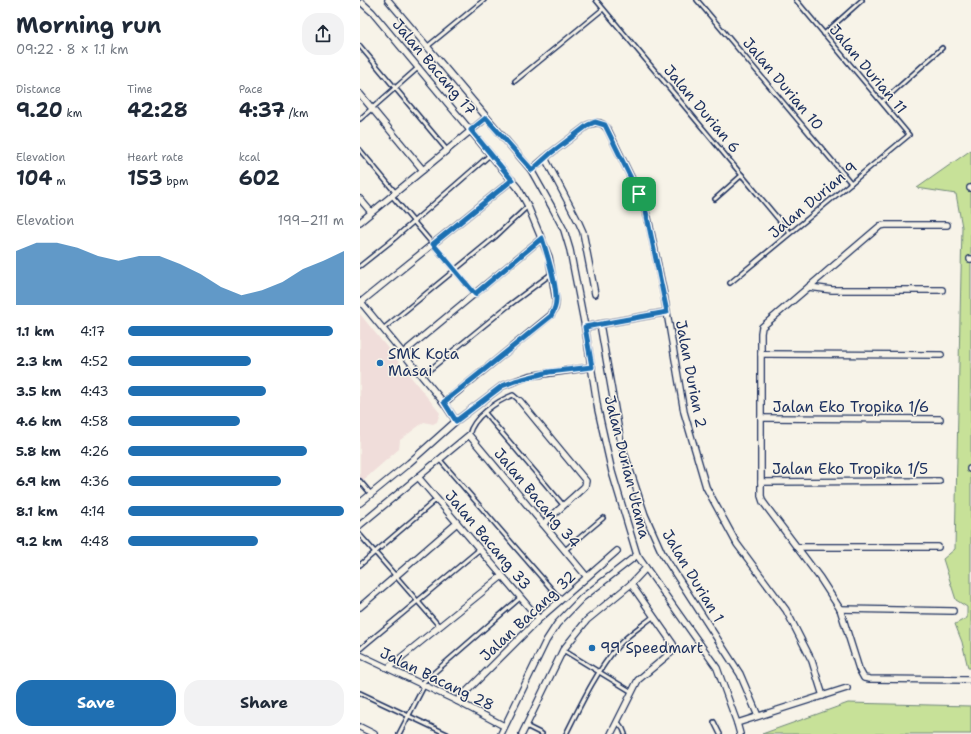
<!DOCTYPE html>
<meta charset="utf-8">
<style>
:root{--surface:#fff;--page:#f2f2f3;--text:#1f2937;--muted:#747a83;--accent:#1f6fb2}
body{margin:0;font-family:"Shantell Sans",sans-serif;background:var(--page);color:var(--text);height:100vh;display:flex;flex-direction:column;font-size:15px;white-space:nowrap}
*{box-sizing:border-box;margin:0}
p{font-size:13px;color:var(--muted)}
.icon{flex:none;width:22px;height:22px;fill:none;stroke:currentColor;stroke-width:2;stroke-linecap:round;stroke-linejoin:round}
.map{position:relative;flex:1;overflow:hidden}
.side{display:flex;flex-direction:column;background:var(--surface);width:360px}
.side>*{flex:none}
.pin{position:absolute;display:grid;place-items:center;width:34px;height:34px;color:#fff;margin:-17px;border-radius:8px;box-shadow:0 2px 6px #0006}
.round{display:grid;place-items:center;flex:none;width:42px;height:42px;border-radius:16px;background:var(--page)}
.head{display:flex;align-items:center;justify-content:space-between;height:68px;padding:0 16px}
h1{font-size:22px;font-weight:700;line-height:30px}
.stats{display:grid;grid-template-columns:repeat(3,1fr);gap:6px;height:68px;padding:4px 16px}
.stats div{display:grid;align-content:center}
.stats b{font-size:20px;font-weight:700}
.stats small{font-size:11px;font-weight:400}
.stats p{font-size:11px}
.chart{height:112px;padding:8px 16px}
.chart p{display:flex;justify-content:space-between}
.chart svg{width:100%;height:72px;margin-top:4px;fill:var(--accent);opacity:.7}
.action{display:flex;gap:8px;margin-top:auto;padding:8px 16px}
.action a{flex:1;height:46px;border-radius:16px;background:var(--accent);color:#fff;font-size:16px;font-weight:700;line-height:46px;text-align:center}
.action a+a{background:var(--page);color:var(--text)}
ul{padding:0 16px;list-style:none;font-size:13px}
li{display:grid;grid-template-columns:64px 48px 1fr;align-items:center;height:30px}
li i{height:10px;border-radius:5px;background:var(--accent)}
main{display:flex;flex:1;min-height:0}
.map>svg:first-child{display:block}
.built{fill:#f0ddda}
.green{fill:#c7e198;stroke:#71887b}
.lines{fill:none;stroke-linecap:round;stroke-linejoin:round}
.lane-casing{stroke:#1b2f5e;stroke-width:6}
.street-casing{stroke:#1b2f5e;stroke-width:8}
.lane{stroke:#f7f3e8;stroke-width:3}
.street{stroke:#f7f3e8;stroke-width:5.5}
.route-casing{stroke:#fff;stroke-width:8}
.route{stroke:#1f6fb2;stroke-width:5}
.poi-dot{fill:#1f6fb2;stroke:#f7f3e8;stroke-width:1.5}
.labels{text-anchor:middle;stroke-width:3;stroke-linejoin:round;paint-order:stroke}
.street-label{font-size:15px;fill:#1b2f5e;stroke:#f7f3e8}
.poi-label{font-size:15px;fill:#1b2f5e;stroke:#f7f3e8;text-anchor:start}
</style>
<main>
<section class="side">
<div class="head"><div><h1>Morning run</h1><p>09:22 · 8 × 1.1 km</p></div><a class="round"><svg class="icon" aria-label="share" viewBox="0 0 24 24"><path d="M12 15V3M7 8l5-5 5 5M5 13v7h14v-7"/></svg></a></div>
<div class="stats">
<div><p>Distance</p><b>9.20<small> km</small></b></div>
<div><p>Time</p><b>42:28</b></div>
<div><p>Pace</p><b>4:37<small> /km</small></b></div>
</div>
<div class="stats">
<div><p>Elevation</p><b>104<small> m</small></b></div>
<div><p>Heart rate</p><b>153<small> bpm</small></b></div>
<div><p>kcal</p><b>602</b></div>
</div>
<div class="chart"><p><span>Elevation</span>199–211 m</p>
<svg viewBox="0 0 160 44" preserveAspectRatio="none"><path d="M0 44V11L10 6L20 6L30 9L40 14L50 17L60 14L70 14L80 19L90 25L100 33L110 38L120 35L130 30L140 22L150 17L160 11V44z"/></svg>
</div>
<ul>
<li><b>1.1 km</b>4:17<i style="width:95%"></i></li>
<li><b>2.3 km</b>4:52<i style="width:57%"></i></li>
<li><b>3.5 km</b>4:43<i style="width:64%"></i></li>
<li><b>4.6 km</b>4:58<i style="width:52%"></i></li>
<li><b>5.8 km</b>4:26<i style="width:83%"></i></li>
<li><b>6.9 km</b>4:36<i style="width:71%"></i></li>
<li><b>8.1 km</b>4:14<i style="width:100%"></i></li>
<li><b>9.2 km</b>4:48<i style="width:60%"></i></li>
</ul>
<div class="action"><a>Save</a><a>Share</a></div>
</section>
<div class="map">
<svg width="611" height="734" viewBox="0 0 611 734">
<rect width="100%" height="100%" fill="#f7f3e8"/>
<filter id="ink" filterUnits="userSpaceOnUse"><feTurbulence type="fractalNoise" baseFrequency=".025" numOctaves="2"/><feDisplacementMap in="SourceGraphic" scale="8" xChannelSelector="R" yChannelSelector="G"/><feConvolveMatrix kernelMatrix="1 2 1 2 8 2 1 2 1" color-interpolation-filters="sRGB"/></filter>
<g filter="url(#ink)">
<polygon class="built" points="0,314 80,413 77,422 73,424 64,422 40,440 39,449 0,483"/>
<g class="green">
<polygon points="611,150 611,668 608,668 602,642 595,624 607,618 607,607 596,600 583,559 595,549 602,227 596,194 557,188"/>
<polygon points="488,703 611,706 611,734 402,734"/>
</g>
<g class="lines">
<g class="lane-casing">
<g id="lane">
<polyline points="236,0 430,233"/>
<polyline points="337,0 491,183"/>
<polyline points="464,34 502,0"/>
<polyline points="0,46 87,150"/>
<polyline points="68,46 124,0"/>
<polyline points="155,81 243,9"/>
<polyline points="522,102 582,48"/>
<polyline points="0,119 59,67"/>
<polyline points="0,150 35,192"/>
<polyline points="32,196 115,294"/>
<polyline points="355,199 382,175"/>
<polyline points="0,266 29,243 131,154"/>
<polyline points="370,283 549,135 436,0"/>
<polyline points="23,329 135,237 168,206"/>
<polyline points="62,376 148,306 191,274"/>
<polyline points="125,413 204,506"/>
<path d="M 109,435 C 113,417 137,401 153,395 L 160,401"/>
<polyline points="80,460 201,600"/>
<polyline points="0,481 11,494"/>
<polyline points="0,535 80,627"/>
<polyline points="205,550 243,518"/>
<polyline points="0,565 77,499"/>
<polyline points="0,649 120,549"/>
<polyline points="203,650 272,692"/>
<polyline points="61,684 160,598"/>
<polyline points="0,693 87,734"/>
<polyline points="257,721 263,729 265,734"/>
<polyline points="354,722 360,734"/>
<polyline points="166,726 182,734"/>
<polyline points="39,734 64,686"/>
<path d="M 206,734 C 221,704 236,672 258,646 C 267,635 283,625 294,616"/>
</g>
</g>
<g class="street-casing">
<g id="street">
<polyline points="28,0 171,170 193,209 204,230 210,250 225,327 238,410 252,472 277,555 357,668 377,723 380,734"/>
<polyline points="2,3 12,12 158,188 167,204 189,257 196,301 195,308 191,315 84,403"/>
<polyline points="0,94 63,170"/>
<polyline points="185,158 219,223 223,232 235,294"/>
<path d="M 171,170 L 191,153 L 228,125 C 237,121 243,122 248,130 L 279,194 L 288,218 L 304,295 L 324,412 L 346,487 L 377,544 L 426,610 L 452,661 L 463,696"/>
<polyline points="610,188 611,188"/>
<polyline points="0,199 11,212"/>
<polyline points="0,222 126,118"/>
<polyline points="587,225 525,225 520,226 402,327 401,333 401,496 403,502 460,578 480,609 499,669 504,678 510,679 611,680"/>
<polyline points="610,259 611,259"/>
<polyline points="449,287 472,290 582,290"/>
<polyline points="0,301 84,403 96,421"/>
<polyline points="1,302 152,180"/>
<polyline points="240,324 261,443 285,515 302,553 380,674 398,716"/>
<polyline points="225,327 307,312"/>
<polyline points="43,353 182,238"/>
<polyline points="401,354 581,355"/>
<polyline points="160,401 226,481 225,486 223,488 183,524"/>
<polyline points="401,418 580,419"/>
<polyline points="610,469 611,469"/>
<polyline points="58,477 179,619"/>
<polyline points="401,482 579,481"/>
<polyline points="0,503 49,463 96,421 142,386 169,376 232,367"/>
<polyline points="0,525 109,435 227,577"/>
<polyline points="437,547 578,547"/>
<polyline points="0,607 97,523"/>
<polyline points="480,609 593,611"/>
<polyline points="0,655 97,701 144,726"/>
<polyline points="28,668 142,576"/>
<polyline points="97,701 179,619 257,551"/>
<polyline points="377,723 487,688"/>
<polyline points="0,727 14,734"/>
<polyline points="141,734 186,641 197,624 222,598 277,555"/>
<polyline points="162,734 203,650 227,620 271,584 286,568"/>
<polyline points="251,734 278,680 313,651 314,647 313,644 271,584"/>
</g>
</g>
<use href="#lane" class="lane"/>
<use href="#street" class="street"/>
</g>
</g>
<g class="lines" filter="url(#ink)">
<g class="route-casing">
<path id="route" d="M 126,118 L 172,170 L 191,153 L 228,125 L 235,122 L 245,125 L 285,207 L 307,312 L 225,327 L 232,367 L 189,372 L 155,381 L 142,386 L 96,421 L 84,402 L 191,316 C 194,311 196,306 196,300 C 197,284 187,254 182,238 L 115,294 L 73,244 L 152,180 L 111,130 Z"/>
</g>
<use href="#route" class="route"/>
</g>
<g class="poi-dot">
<circle cx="20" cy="363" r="4"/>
<circle cx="232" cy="648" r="4"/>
</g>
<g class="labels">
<g class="street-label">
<text transform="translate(74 67) rotate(50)" y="5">Jalan Bacang 17</text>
<text transform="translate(508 69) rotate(50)" y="5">Jalan Durian 11</text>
<text transform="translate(423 84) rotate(50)" y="5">Jalan Durian 10</text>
<text transform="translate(342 109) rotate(50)" y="5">Jalan Durian 6</text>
<text transform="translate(453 200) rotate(-40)" y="5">Jalan Durian 9</text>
<text transform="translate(331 374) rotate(79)" y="5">Jalan Durian 2</text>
<text x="491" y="412">Jalan Eko Tropika 1/6</text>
<text transform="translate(267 467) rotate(76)" y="5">Jalan Durian Utama</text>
<text x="490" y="474">Jalan Eko Tropika 1/5</text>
<text transform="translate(177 498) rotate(50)" y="5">Jalan Bacang 34</text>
<text transform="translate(128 540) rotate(50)" y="5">Jalan Bacang 33</text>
<text transform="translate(333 576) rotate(59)" y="5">Jalan Durian 1</text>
<text transform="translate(168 616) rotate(-43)" y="5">Jalan Bacang 32</text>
<text transform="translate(77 679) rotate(26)" y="5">Jalan Bacang 28</text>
</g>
<g class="poi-label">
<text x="28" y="359">SMK Kota<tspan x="28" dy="17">Masai</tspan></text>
<text x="240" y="653">99 Speedmart</text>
</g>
</g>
</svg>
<div class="pin" style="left:279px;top:194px;background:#1e9e55"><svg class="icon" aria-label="arrive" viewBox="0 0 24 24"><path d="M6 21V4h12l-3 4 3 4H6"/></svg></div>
</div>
</main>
